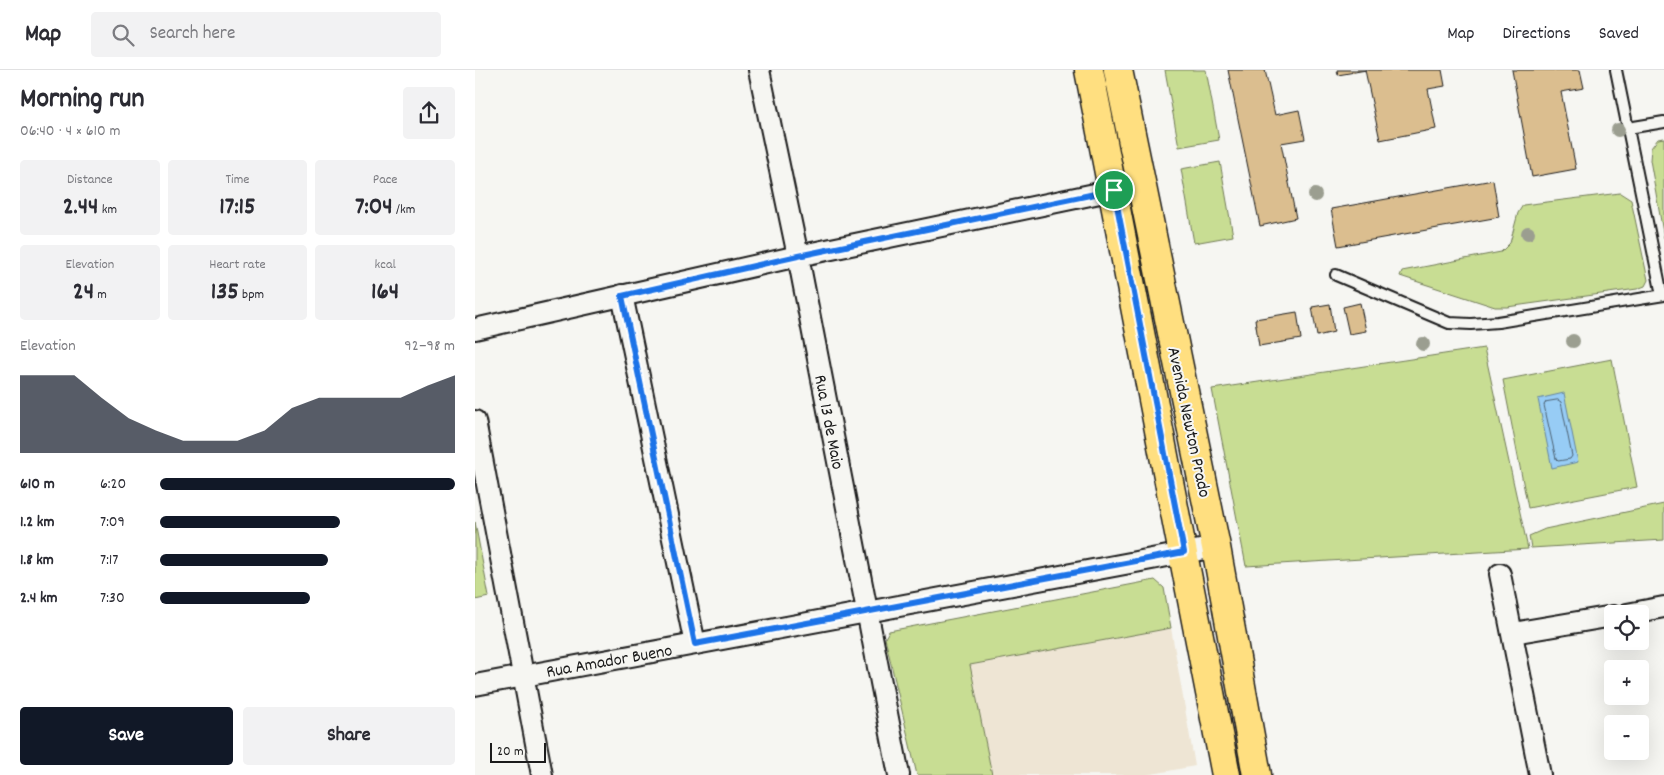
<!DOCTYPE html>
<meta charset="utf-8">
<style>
:root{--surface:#fff;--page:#f2f2f3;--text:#2b2b33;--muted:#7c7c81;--line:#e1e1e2;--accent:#111827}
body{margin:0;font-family:Dekko,sans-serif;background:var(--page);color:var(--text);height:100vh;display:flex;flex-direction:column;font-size:19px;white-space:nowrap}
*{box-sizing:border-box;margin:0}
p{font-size:16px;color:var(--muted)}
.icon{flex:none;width:28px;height:28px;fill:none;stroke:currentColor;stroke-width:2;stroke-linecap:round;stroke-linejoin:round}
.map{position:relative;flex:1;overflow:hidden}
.drawer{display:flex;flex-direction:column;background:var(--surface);width:475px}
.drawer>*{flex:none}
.buttons{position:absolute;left:1129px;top:535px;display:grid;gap:10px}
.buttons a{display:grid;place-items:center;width:45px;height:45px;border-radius:5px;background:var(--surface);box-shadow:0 5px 20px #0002;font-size:25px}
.scale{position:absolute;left:15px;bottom:12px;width:56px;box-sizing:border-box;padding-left:5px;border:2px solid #1c1c1c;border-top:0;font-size:14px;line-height:18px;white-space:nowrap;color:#1c1c1c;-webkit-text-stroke:4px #f6f6f2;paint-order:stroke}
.pin{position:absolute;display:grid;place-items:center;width:42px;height:42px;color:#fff;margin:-21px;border:2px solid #fff;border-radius:50%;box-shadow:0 1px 5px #0007}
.round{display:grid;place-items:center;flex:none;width:52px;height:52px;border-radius:5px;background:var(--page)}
.headline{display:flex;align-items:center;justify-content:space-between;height:85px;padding:0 20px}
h1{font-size:28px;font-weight:800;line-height:38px}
.figures{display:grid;grid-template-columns:repeat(3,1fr);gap:8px;height:85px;padding:5px 20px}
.figures div{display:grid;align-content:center;border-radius:5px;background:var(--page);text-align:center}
.figures b{font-size:25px;font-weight:800}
.figures small{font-size:14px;font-weight:400}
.figures p{font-size:14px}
.chart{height:140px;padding:10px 20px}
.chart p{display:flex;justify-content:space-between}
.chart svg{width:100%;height:90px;margin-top:5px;fill:var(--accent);opacity:.7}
.action{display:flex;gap:10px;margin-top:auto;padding:10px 20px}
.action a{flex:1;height:58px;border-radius:5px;background:var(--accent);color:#fff;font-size:20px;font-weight:800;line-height:58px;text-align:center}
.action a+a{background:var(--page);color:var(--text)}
ul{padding:0 20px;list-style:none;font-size:16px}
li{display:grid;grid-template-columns:80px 60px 1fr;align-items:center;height:38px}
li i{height:12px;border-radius:6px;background:var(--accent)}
header{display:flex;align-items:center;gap:30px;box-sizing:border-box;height:70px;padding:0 25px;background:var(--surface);border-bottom:1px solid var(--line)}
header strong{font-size:24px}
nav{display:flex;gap:28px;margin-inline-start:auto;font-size:18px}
.search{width:350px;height:45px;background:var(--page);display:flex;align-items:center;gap:12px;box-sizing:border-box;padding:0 18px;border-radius:5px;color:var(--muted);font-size:19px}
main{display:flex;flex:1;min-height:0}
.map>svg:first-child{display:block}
.built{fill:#eee5d4}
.green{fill:#c8dd93;stroke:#727c58}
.water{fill:#97ccf5;stroke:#66869e}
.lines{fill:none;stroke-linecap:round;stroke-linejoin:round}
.shore{stroke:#4d6273;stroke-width:1}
.building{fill:#dbbe8f;stroke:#1c1c1c}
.service-casing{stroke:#1c1c1c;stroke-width:14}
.minor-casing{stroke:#1c1c1c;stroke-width:24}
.primary-casing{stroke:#1c1c1c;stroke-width:31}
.service{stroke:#f6f6f2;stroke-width:10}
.minor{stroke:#f6f6f2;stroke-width:20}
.primary{stroke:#ffdf80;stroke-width:28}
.tree{fill:#9b9e90}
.route-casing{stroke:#fff;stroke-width:10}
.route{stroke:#1a73e8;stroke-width:6}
.labels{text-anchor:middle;stroke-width:4;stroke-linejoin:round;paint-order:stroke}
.street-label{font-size:18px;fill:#1c1c1c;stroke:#f6f6f2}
</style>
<header>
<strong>Map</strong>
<div class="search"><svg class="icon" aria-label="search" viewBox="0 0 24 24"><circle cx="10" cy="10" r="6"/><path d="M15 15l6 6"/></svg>Search here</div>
<nav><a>Map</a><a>Directions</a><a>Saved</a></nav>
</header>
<main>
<section class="drawer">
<div class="headline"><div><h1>Morning run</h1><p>06:40 · 4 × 610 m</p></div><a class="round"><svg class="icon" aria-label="share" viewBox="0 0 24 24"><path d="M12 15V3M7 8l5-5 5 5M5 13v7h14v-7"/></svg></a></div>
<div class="figures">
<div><p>Distance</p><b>2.44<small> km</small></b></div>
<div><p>Time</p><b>17:15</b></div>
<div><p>Pace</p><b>7:04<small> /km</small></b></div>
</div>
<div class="figures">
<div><p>Elevation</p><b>24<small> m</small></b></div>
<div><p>Heart rate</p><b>135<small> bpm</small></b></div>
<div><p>kcal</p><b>164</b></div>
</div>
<div class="chart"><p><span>Elevation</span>92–98 m</p>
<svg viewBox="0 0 160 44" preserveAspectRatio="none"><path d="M0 44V6L10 6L20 6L30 17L40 27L50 33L60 38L70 38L80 38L90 33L100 22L110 17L120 17L130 17L140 17L150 11L160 6V44z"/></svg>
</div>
<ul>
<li><b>610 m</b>6:20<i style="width:100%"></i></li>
<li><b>1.2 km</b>7:09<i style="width:61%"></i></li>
<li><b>1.8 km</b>7:17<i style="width:57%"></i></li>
<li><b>2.4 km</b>7:30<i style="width:51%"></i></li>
</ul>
<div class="action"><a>Save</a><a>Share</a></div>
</section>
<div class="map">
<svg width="1189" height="705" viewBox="0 0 1189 705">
<rect width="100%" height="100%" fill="#f6f6f2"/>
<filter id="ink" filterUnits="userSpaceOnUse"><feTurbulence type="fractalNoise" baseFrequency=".02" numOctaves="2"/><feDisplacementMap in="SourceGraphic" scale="10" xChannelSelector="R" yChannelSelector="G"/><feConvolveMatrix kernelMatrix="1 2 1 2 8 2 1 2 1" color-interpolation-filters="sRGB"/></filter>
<g filter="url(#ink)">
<polygon class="built" points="696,558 720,696 672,705 517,705 495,595"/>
<g class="green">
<polygon points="690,0 731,0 744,70 704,77"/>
<polygon points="1189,68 1189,168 1175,90 1176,78 1183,69"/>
<polygon points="745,92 758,166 719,173 706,99"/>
<polygon points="1145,123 1156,130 1173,210 1170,216 1162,219 1032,237 1020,237 925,206 927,201 1026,182 1035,173 1043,143 1048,135"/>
<polygon points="1009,278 1053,479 771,496 737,319"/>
<polygon points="1137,289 1162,417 1053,438 1028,310"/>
<polygon points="1189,434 1189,470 1056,478 1054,466 1070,459"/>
<polygon points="0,452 14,527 0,530"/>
<polygon points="680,510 689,518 696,558 495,595 517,705 442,705 410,568 414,561"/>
</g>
<polygon class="water" points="1089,323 1103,392 1077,398 1063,329"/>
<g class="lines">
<polygon class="shore" points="1083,330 1086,332 1097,386 1095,389 1083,391 1081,389 1069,335 1071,332"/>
</g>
<g class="building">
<polygon points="753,0 790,0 800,45 824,40 830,69 806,73 821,148 785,156"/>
<polygon points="862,0 891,0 863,5"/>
<polygon points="890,0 967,0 970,16 953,19 961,59 905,70"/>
<polygon points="1037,0 1105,0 1109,18 1086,22 1101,99 1057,107"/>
<polygon points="1018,110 1024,147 863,176 856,139"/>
<polygon points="885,233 891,261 874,264 868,237"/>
<polygon points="855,234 859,262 842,266 837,237"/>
<polygon points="822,242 826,269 784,276 780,249"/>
</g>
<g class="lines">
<g class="service-casing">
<g id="service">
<polyline points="1141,0 1187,225"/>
<polyline points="1153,58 1189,52"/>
<polyline points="861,205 974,253 996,254 1023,252 1189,225"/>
</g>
</g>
<g class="minor-casing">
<g id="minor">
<polyline points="284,0 323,186 424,705"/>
<polyline points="147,225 220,574"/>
<polyline points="0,259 323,186 639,120"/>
<polyline points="0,351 67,705"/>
<polyline points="1025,504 1065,705"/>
<polyline points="1152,544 1189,537"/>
<polyline points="1038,563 1138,546"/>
<polyline points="0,615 741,477"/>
</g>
</g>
<g class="primary-casing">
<g id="primary">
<polyline points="614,0 751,705"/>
<polyline points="643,0 741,477 782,705"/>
</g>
</g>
<use href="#service" class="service"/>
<use href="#minor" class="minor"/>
<use href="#primary" class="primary"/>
</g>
<g class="tree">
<circle cx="1143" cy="60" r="7"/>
<circle cx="840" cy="125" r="7"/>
<circle cx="1053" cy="163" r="7"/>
<circle cx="1098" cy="271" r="7"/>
<circle cx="948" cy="274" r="7"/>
</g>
</g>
<g class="lines" filter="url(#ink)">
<g class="route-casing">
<polygon id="route" points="639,120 709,482 220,574 147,226 323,186"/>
</g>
<use href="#route" class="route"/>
</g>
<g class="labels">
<g class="street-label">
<text transform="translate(355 352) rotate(79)" y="6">Rua 13 de Maio</text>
<text transform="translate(715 352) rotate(78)" y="6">Avenida Newton Prado</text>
<text transform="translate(134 590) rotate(-10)" y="6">Rua Amador Bueno</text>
</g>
</g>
</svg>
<div class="buttons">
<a><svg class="icon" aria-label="locate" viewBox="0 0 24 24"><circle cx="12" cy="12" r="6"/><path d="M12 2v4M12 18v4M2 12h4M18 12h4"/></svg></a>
<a>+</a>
<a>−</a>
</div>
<div class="scale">20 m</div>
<div class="pin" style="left:639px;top:120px;background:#1e9e55"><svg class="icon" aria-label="arrive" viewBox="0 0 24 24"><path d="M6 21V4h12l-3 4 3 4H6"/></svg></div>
</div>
</main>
